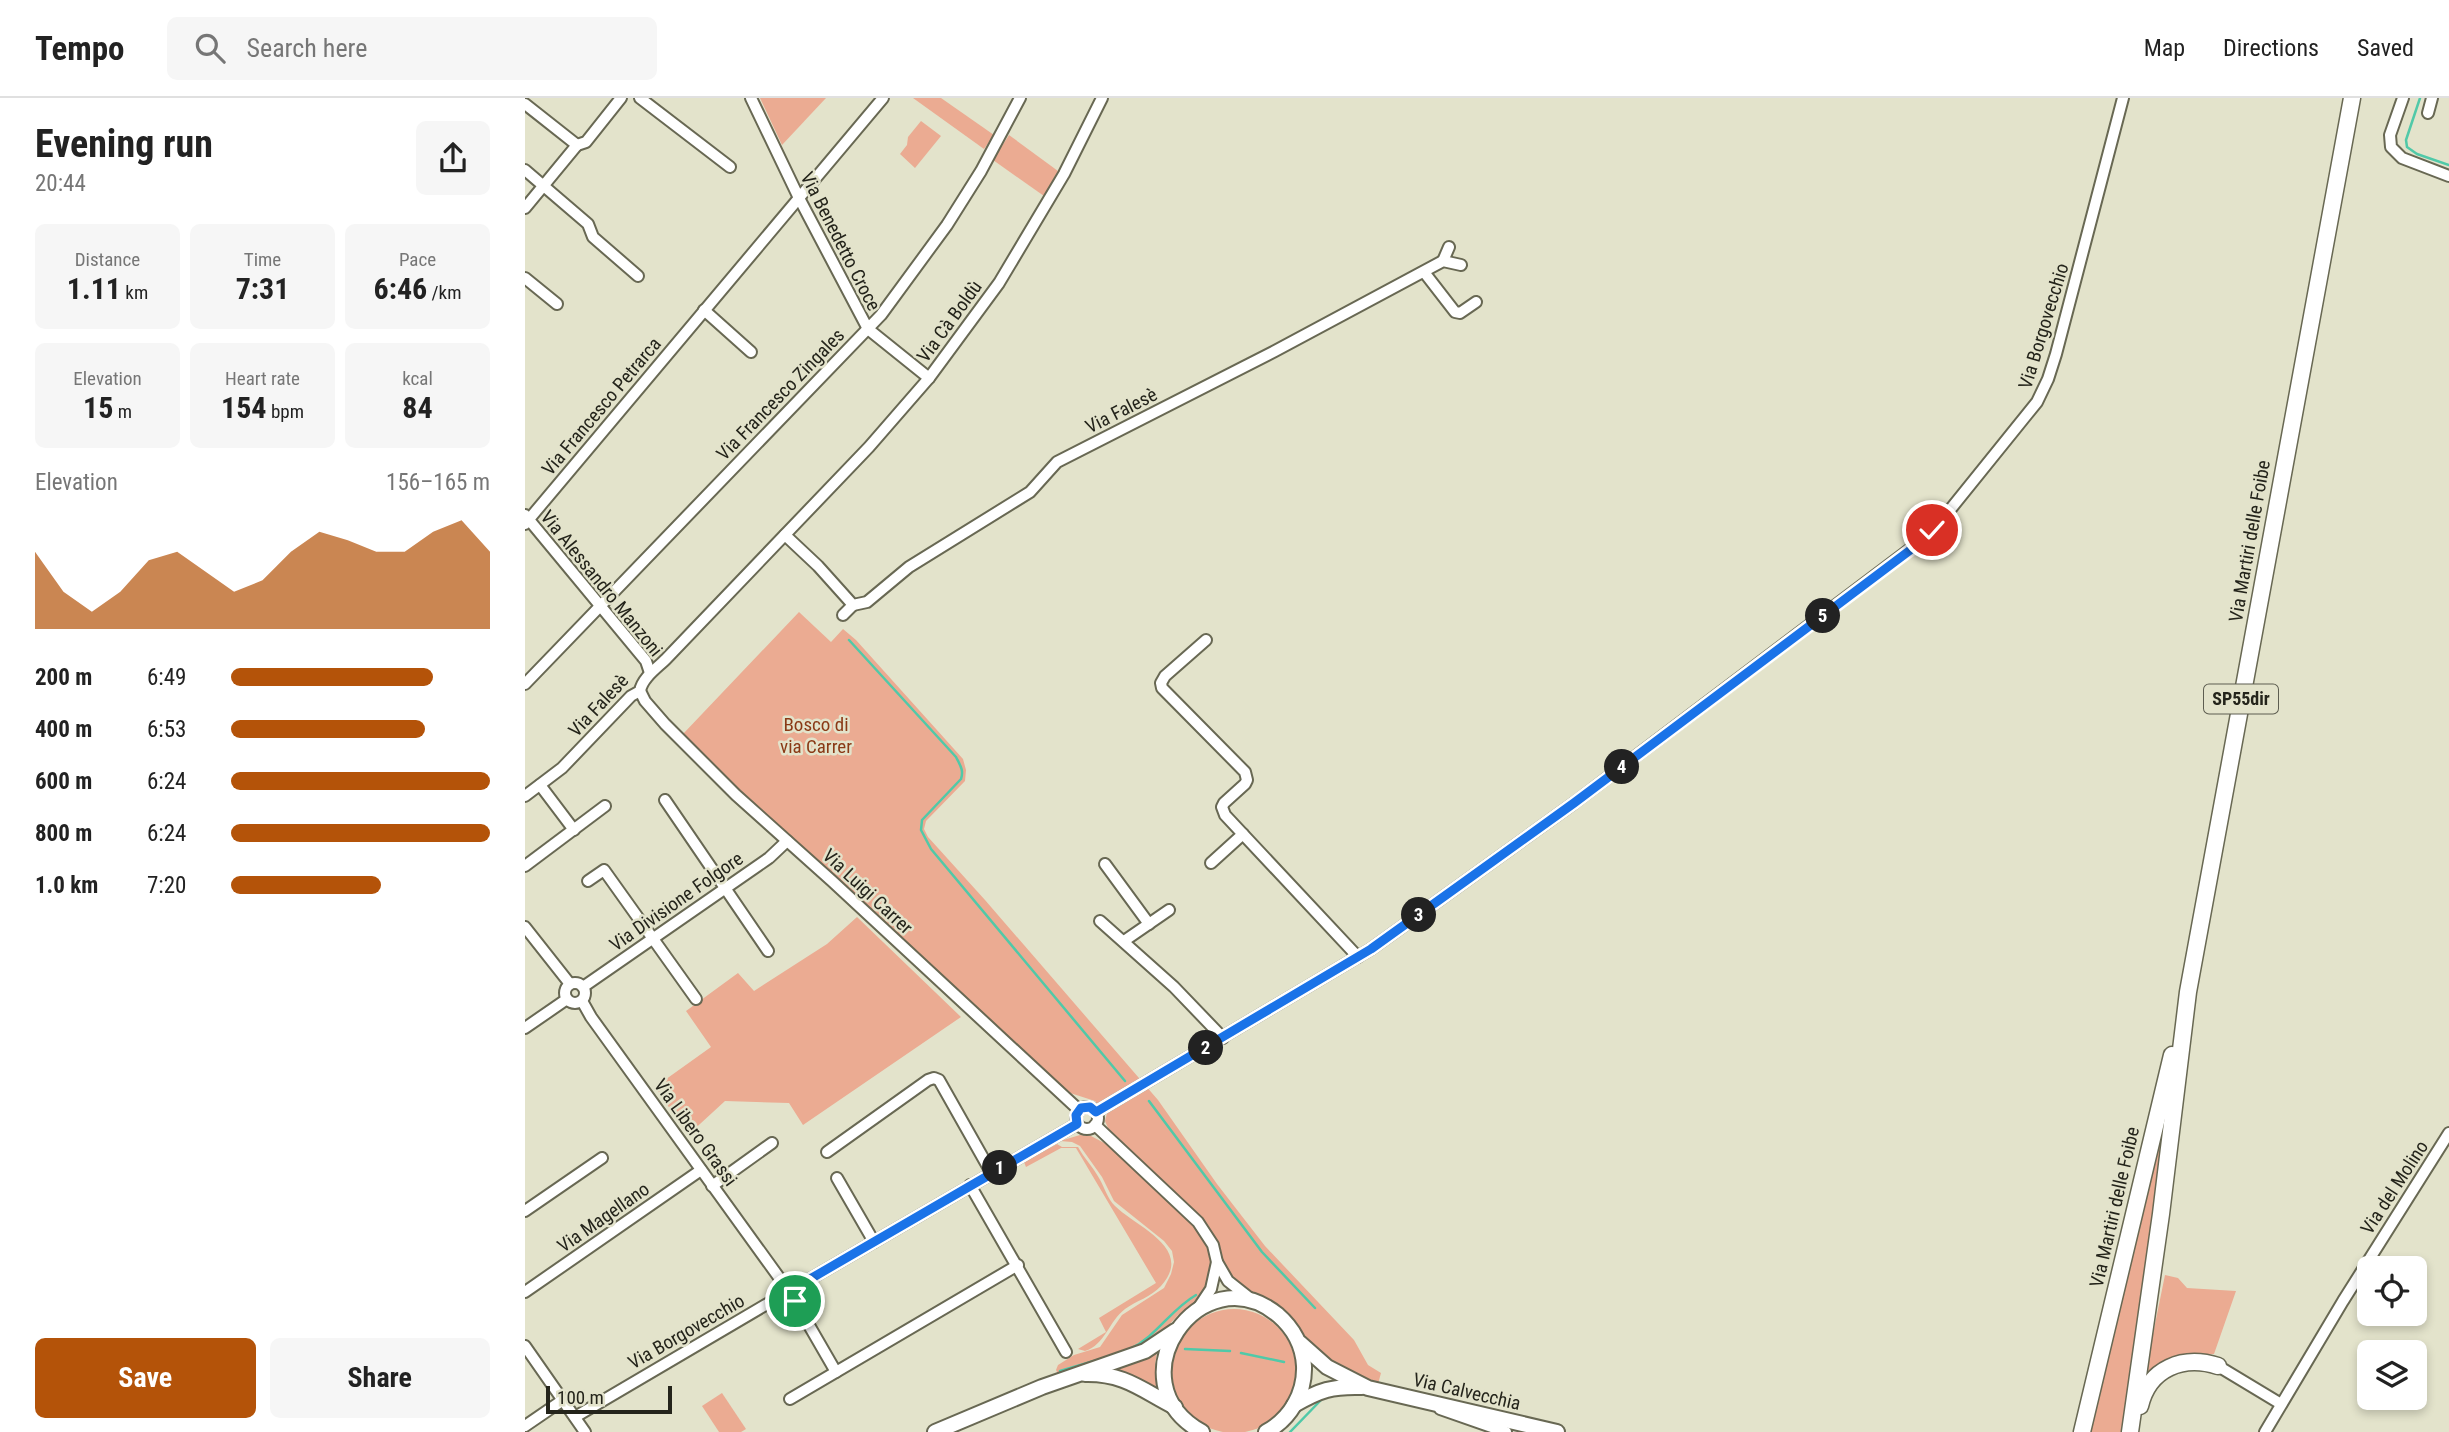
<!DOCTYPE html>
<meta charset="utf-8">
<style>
:root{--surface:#fff;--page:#f6f6f6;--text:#222;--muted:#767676;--line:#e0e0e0;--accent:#b45309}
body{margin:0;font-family:"Roboto Condensed",sans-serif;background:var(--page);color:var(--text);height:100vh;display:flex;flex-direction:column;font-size:26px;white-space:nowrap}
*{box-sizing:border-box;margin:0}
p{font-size:23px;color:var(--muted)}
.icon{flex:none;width:38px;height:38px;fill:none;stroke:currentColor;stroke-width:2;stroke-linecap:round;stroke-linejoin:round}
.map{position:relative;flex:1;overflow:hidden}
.drawer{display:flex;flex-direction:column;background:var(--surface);width:525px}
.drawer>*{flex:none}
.controls{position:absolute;left:1832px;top:1158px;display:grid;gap:14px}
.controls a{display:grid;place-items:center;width:70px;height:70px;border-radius:10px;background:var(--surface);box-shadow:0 4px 10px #0003;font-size:35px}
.scale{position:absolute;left:21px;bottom:18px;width:126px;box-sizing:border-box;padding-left:7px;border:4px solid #24241b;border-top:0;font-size:19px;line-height:24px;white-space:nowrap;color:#24241b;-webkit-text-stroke:5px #e3e3cb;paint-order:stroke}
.pin{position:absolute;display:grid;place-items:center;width:60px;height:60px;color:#fff;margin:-30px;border:4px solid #fff;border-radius:50%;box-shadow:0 2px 7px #0007}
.km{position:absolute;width:35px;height:35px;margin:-18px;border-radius:50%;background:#222;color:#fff;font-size:19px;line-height:35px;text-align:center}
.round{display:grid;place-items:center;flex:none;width:74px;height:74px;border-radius:10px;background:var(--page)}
.headline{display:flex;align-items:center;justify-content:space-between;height:119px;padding:0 35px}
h1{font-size:38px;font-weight:700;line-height:52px}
.metrics{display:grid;grid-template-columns:repeat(3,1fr);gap:10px;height:119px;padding:7px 35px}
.metrics div{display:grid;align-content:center;border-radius:10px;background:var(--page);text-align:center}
.metrics b{font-size:30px;font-weight:700}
.metrics small{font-size:19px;font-weight:400}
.metrics p{font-size:19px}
.chart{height:196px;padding:14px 35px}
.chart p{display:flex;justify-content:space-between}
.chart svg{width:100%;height:126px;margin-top:7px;fill:var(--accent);opacity:.7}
.action{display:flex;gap:14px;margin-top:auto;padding:14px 35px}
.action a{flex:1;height:80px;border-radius:10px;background:var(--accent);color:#fff;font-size:28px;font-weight:700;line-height:80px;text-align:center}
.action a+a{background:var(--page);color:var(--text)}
ul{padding:0 35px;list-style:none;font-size:23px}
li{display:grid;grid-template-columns:112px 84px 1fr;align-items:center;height:52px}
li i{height:18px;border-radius:9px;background:var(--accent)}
header{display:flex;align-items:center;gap:42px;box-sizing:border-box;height:98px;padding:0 35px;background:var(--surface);border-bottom:2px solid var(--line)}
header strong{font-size:33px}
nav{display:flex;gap:38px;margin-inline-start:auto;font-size:24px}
.search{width:490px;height:63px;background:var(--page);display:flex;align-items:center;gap:18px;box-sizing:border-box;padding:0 24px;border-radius:10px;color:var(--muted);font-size:26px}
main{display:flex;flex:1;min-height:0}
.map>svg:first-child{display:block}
.green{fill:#ebab92}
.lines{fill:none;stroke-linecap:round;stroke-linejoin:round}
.stream{stroke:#50c9a8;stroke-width:2.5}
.minor-casing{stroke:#686853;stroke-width:14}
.major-casing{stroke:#686853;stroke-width:18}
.highway-casing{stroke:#686853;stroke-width:19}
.minor{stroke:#fff;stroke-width:10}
.major{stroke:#fff;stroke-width:14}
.highway{stroke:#fff;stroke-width:16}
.route-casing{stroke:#fff;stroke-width:14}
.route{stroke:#1a73e8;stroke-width:9}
.labels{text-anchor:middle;stroke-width:5;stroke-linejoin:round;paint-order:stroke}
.shield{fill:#e3e3cb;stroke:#5d5d50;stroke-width:2}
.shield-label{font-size:18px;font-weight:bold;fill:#24241b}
.street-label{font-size:19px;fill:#24241b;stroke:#e3e3cb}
.park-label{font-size:19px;fill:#8a3a16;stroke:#e3e3cb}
</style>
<header>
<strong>Tempo</strong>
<div class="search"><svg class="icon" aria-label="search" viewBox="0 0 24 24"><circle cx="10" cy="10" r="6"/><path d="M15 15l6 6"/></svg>Search here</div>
<nav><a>Map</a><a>Directions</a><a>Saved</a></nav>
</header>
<main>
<section class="drawer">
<div class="headline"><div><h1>Evening run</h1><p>20:44</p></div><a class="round"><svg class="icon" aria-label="share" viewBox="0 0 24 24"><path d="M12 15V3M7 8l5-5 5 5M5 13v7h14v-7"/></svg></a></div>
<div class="metrics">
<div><p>Distance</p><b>1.11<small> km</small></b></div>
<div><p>Time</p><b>7:31</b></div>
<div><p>Pace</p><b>6:46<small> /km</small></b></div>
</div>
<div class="metrics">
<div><p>Elevation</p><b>15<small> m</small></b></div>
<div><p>Heart rate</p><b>154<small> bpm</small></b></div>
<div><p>kcal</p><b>84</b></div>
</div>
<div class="chart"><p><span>Elevation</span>156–165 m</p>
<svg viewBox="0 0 160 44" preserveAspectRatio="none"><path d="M0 44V17L10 31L20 38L30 31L40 20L50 17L60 24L70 31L80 27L90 17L100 10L110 13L120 17L130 17L140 10L150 6L160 17V44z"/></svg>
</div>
<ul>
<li><b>200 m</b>6:49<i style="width:78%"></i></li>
<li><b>400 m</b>6:53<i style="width:75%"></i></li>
<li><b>600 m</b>6:24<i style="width:100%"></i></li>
<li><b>800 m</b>6:24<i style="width:100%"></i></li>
<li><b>1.0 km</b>7:20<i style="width:58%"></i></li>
</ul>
<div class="action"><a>Save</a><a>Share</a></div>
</section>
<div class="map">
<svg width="1924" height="1334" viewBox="0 0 1924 1334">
<rect width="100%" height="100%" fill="#e3e3cb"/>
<g class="green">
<polygon points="235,0 301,0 257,47"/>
<polygon points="388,0 416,0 469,37 459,51"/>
<polygon points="396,23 416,38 390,70 375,56 382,47 383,39"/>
<polygon points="484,37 533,73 519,98 468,62"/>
<path d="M 274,514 L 306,544 L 318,531 L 331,542 L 438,661 L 441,672 L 440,683 L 401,723 L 399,731 L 403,739 L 460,802 L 633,1002 L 692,1086 L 740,1148 L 829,1242 L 843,1267 L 856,1275 L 853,1286 L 815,1272 L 789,1252 L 773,1229 L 708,1183 C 697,1165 694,1145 683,1127 L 583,1030 L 580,1023 L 582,1015 L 570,1003 L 542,994 L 189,671 L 158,636 Z"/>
<polygon points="332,819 436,919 278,1027 264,1005 200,1003 163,1037 130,989 186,949 161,913 213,875 229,893 302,846"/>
<polygon points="1640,1021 1601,1334 1562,1334 1636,1022"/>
<polygon points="555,1037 566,1038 585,1048 665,1123 685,1154 687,1172 682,1192 671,1206 653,1217 627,1246 534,1278 531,1272 533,1267 549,1257 575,1249 597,1217 639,1190 646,1176 649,1164 647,1153 639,1143 589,1103 577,1079 555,1048 547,1044 535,1043"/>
<path d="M 532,1046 L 537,1049 L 553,1049 C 559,1060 568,1069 574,1080 C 580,1090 582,1100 590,1108 C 611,1129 670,1150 636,1188 C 626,1199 611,1203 600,1211 C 584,1223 580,1247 560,1253 L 553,1251 L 581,1234 L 574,1220 L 631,1185 L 551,1050 L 536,1050 L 501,1069 L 499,1064 Z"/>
<polygon points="1640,1177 1653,1180 1662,1190 1711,1193 1689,1256 1669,1256 1618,1285"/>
<circle cx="709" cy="1273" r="62"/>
<polygon points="632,1253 630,1268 632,1292 579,1272 613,1264"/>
<polygon points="197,1295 221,1331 216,1334 194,1334 177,1308"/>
</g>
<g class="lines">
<g class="stream">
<polyline points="1895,0 1881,42 1882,49 1892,56 1924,67"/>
<path d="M 324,542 L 431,659 C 435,667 439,672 436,681 L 397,722 L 396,732 L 406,751 L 600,983"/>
<polyline points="624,1003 737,1154 790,1210"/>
<path d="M 605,1251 C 632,1238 645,1212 671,1197"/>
<polyline points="660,1251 705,1253"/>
<polyline points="716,1255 759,1264"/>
<polyline points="535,1273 586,1258"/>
<polyline points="765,1334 796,1302"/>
</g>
<g class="minor-casing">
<g id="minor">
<polyline points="115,0 205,69"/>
<polyline points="226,0 274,100 343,231 404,280"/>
<polyline points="1878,0 1865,37 1866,49 1877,60 1924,78"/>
<polyline points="0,6 52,47 0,110"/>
<polyline points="1903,15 1907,0"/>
<polyline points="52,47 61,44 96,0"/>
<polyline points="0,72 63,126 68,139 113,178"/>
<polyline points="918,163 924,149"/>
<polyline points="899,174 930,214 935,215 951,204"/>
<polyline points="0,180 32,206"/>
<polyline points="179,212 226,254"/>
<polyline points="0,417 121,563 125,575"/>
<polyline points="0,426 358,0"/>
<polyline points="260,437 293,468 328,507 342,504 384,469 505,394 532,364 750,253 918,163 936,167"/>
<polyline points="318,517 328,507"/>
<polyline points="681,542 640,578 636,585 637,590 720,674 722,682 720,686 699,705 697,709 700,717 833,859"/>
<polyline points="0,586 356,217 422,127 456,73 495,0"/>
<polyline points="115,593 120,603 140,626 211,697 307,783 554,1012"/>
<polyline points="15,687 49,732"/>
<path d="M 0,698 L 37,670 L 106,598 L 115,593 C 117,580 132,570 141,561 L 344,349 L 404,280 L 474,185 L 539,76 L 577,0"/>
<polyline points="140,702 243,853"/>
<polyline points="686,765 718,736"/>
<polyline points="580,766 624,826"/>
<polyline points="0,768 80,708"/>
<polyline points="63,783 79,772 171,901"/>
<polyline points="575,823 649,889 698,940"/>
<polyline points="0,829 45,886"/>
<polyline points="599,843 644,812"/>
<circle cx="50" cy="895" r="10"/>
<polyline points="58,889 244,760 262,743"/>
<polyline points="57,903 66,919 258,1185"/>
<polyline points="0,930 42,901"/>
<circle cx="562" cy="1020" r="11"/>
<polyline points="571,1014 846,851 1049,705 1397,442 1420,418 1512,304 1523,281 1531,256 1598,0"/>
<polyline points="570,1027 673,1124 688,1147 692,1164 703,1183 727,1202"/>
<polyline points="302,1054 403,982 409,980 414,982 466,1074"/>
<polyline points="312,1080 349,1144"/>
<polyline points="445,1087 541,1254"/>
<polyline points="187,1088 247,1045"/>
<polyline points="0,1113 77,1060"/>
<circle cx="264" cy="1194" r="11"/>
<polyline points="273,1188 552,1026"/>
<polyline points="0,1194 176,1072"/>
<polyline points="270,1203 311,1274"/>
<polyline points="672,1212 686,1191 692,1164"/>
<polyline points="0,1248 60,1334"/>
<polyline points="1693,1268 1756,1306"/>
<polyline points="265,1301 493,1167"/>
<polyline points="915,1311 981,1334"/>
<polyline points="50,1319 254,1199"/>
<polyline points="0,1328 38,1302"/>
<polyline points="1740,1334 1818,1203 1924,1035"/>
</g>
</g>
<g class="major-casing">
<g id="major">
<polyline points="775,1245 802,1269 843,1290 1032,1334"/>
<path d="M 560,1276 C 600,1275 618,1293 650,1309"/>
<path d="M 769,1307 C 795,1292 807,1288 837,1289"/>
<polyline points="410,1334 517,1289 620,1253 650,1233"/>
<path d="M 677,1334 C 586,1284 676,1154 753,1217 C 768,1230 778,1248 779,1268 C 780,1296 765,1321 741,1334"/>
</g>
</g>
<g class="highway-casing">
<g id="highway">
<path d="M 1615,1308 C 1624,1270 1658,1257 1693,1268"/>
<polyline points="1557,1334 1647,957"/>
<polyline points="1605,1334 1636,1116 1663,894 1827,0"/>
</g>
</g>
<use href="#minor" class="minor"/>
<use href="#major" class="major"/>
<use href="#highway" class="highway"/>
</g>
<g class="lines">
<g class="route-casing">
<polyline id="route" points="270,1203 274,1198 273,1188 552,1026 551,1017 556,1010 565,1009 571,1014 846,851 1049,705 1384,453 1407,432"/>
</g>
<use href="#route" class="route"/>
</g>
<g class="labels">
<rect class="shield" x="1679" y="586.5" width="74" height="29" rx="5"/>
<g class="shield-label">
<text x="1716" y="607">SP55dir</text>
</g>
<g class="street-label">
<text transform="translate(316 143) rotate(63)" y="7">Via Benedetto Croce</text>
<text transform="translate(424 223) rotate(-54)" y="7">Via Cà Boldù</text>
<text transform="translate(1518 228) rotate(-73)" y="7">Via Borgovecchio</text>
<text transform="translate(255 296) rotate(-46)" y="7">Via Francesco Zingales</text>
<text transform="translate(76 308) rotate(-50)" y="7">Via Francesco Petrarca</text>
<text transform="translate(596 312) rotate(-27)" y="7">Via Falesè</text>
<text transform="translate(1724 443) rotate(-80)" y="7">Via Martiri delle Foibe</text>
<text transform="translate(77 485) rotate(51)" y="7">Via Alessandro Manzoni</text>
<text transform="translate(73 607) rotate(-47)" y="7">Via Falesè</text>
<text transform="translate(343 793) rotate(43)" y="7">Via Luigi Carrer</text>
<text transform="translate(151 803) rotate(-35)" y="7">Via Divisione Folgore</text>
<text transform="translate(171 1034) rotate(54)" y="7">Via Libero Grassi</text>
<text transform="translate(1869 1089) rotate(-57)" y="7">Via del Molino</text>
<text transform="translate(1589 1109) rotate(-77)" y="7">Via Martiri delle Foibe</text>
<text transform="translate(78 1119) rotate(-35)" y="7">Via Magellano</text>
<text transform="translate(161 1233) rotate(-30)" y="7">Via Borgovecchio</text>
<text transform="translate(942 1293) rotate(13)" y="7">Via Calvecchia</text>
</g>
<g class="park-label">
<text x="291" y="633">Bosco di<tspan x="291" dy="22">via Carrer</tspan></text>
</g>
</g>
</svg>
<div class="controls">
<a><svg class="icon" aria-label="locate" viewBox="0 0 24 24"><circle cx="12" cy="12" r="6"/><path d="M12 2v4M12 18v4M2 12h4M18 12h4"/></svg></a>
<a><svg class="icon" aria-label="layers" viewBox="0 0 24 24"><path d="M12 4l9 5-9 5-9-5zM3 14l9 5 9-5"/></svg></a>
</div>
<div class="scale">100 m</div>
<div class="pin" style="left:270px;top:1203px;background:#1e9e55"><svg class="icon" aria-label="arrive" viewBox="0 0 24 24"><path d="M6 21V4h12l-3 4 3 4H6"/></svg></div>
<div class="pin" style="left:1407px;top:432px;background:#d93025"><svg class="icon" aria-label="check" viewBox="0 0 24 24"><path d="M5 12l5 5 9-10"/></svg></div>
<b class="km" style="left:475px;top:1070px">1</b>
<b class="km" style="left:681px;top:950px">2</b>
<b class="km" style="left:894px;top:817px">3</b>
<b class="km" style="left:1097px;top:669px">4</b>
<b class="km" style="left:1298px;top:518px">5</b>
</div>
</main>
